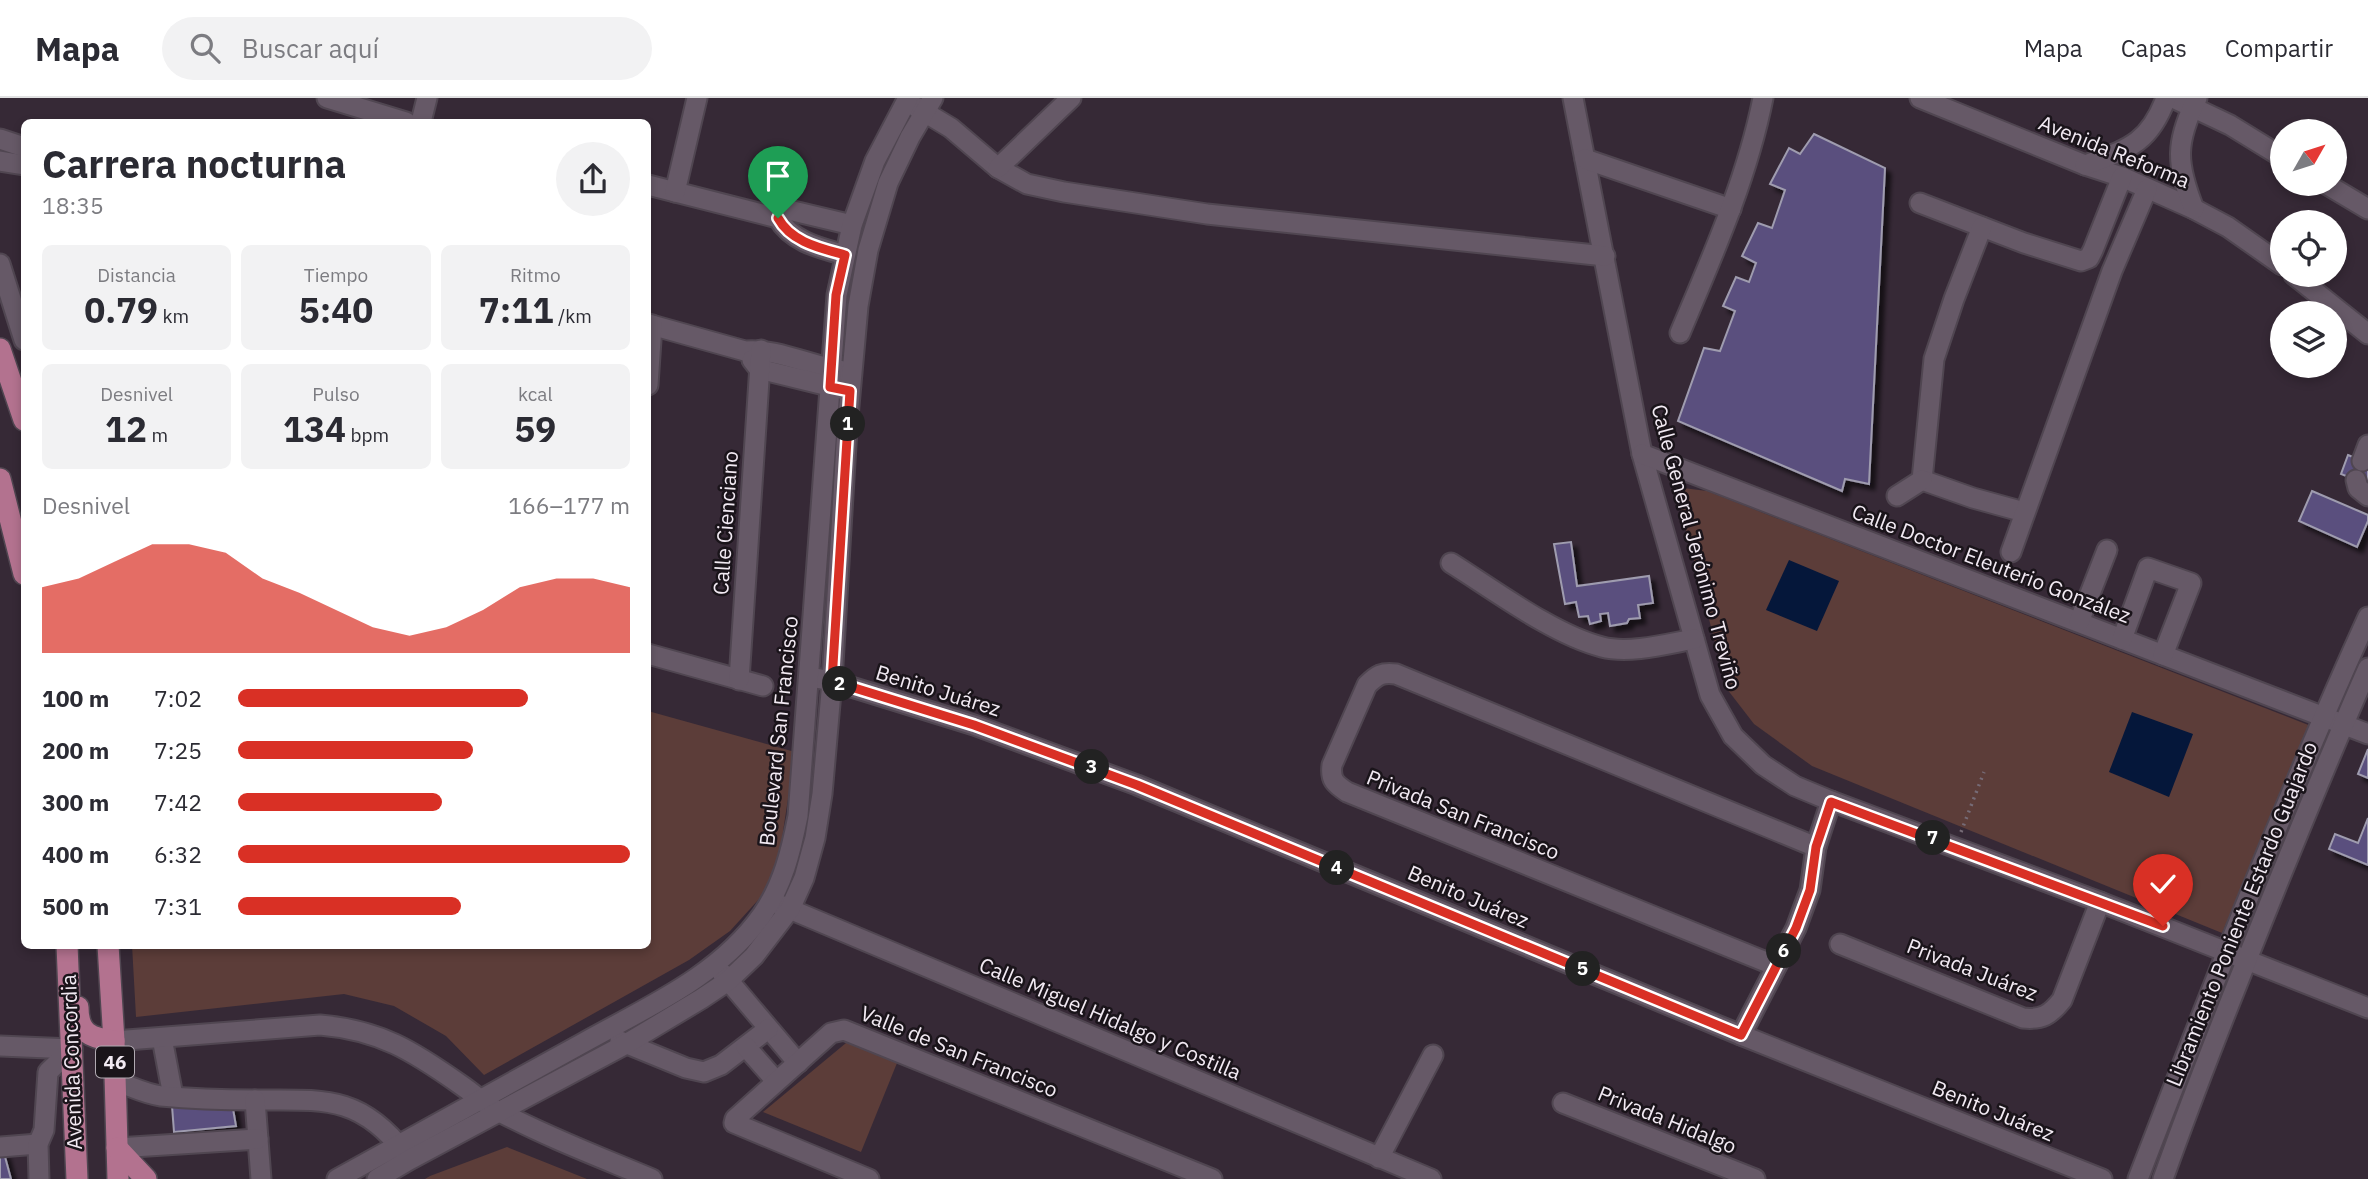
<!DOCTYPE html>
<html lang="es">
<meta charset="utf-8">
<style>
:root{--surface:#fff;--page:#f2f2f3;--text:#2b2b33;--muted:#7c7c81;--line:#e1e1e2;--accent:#d93025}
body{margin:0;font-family:"IBM Plex Sans",sans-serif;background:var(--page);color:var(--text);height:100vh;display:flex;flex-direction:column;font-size:26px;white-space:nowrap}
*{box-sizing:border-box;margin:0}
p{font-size:23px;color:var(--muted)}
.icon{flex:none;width:38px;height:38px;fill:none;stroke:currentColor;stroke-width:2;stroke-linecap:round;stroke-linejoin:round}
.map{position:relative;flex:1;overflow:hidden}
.panel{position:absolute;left:21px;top:21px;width:630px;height:830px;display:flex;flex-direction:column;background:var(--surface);border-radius:10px;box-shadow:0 4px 10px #0003}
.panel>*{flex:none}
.needle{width:46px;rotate:51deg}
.tools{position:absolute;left:2270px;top:21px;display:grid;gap:14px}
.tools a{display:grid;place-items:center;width:77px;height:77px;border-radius:50%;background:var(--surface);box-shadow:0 4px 10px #0003;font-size:35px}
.pin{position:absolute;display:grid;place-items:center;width:60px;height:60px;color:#fff;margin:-72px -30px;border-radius:50% 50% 50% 0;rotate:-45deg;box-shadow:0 0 7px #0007}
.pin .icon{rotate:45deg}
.km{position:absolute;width:35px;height:35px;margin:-18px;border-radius:50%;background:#222;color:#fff;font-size:19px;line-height:35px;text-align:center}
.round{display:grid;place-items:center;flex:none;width:74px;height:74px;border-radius:37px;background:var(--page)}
.head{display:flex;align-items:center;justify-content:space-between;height:119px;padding:0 21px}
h1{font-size:38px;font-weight:800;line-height:52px}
.stats{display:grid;grid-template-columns:repeat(3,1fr);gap:10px;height:119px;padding:7px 21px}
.stats div{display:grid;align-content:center;border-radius:10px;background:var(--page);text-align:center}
.stats b{font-size:35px;font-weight:800}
.stats small{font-size:19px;font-weight:400}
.stats p{font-size:19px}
.chart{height:196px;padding:14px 21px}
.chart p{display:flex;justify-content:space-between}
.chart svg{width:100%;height:126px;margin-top:7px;fill:var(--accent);opacity:.7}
ul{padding:0 21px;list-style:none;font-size:23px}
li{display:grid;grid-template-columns:112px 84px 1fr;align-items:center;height:52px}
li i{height:18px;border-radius:9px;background:var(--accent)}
header{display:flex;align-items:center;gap:42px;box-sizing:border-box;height:98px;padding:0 35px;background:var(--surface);border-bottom:2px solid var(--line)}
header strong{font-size:33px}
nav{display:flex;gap:38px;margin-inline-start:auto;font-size:24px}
.search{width:490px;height:63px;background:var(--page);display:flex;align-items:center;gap:18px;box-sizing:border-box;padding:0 24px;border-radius:38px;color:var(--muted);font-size:26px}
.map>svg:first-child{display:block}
.green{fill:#5c3d39}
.water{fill:#05173a}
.building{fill:#5a507e;stroke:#9f9caf;stroke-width:2;filter:url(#shadow)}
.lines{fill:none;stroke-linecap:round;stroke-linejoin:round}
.minor-casing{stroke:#504651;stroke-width:23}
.major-casing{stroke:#504651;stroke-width:24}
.path{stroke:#766b76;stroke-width:3.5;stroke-dasharray:2 5;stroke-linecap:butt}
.minor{stroke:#665967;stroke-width:19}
.major{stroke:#b3728f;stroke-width:21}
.route-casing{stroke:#fff;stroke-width:14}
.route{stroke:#d93025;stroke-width:9}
.labels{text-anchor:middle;stroke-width:5;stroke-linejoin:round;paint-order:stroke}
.shield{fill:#1a141a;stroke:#b1aab2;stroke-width:2}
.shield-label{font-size:19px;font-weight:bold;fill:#f2eaf3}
.street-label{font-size:21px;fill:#f2eaf3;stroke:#1a141a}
</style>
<header>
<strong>Mapa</strong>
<div class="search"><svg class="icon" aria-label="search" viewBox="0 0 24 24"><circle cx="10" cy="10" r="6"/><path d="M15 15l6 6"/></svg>Buscar aquí</div>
<nav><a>Mapa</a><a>Capas</a><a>Compartir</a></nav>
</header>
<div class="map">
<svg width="2368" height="1081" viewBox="0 0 2368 1081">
<defs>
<filter id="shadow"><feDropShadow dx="5.5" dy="5.5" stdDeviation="2" flood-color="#0009"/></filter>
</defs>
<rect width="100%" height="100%" fill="#362936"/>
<g class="green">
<polygon points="1675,389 1707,393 2311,628 2222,835 1812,668 1754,626 1727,591"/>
<polygon points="648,613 795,654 778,767 760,800 730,833 689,862 484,977 446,938 394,908 344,896 136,919 132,847 648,847"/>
<polygon points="852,940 897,965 861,1054 763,1014"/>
<polygon points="507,1049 587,1081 425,1081 430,1078"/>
</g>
<g class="water">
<polygon points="1789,462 1839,483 1817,533 1766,512"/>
<polygon points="2132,614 2193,636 2169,699 2109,674"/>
</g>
<g class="building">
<polygon points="1814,36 1885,70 1869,386 1845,381 1842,393 1678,323 1704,250 1720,253 1735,213 1723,208 1736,179 1749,184 1756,165 1742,158 1758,125 1772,130 1785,92 1770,86 1789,50 1800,56"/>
<polygon points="2348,357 2368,365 2368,387 2341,376"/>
<polygon points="2312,393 2368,417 2368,423 2357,449 2299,423"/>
<polygon points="1571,444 1577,488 1649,478 1653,505 1638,507 1640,520 1629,521 1627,525 1610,528 1608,515 1600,516 1601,523 1590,526 1588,518 1579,519 1576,504 1565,506 1554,446"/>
<polygon points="2368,651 2368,680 2358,676"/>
<polygon points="2368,720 2368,767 2329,751 2335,736 2358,745"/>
<polygon points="232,1005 236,1028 174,1034 172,1008"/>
<polygon points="0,1055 4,1055 11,1081 0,1081"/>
</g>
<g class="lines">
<g class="minor-casing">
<g id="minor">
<polyline points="327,0 406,24"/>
<polyline points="1573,0 1642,356 1710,597 1733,638 1763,667 1795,688 1831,703 2100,804 2368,910"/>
<polyline points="1920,0 2085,67 2122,79 2194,111 2228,129 2282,167"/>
<polyline points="2173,0 2230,27 2282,59"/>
<polyline points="916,9 951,30 998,70 1027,86 1064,94 1207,116 1605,158"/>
<polyline points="421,24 427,0"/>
<polyline points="0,41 24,49"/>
<polyline points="1585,61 1731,111"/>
<polyline points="0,63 24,67"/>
<path d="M 2085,67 C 2128,51 2149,46 2166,0"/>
<polyline points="998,70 1071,0"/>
<polyline points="2326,86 2368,111"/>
<path d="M 648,87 L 778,120 C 792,144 820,150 845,157"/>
<polyline points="675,94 697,0"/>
<polyline points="1920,105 2024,145 2081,163 2089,160 2093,152 2122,79"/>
<path d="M 2194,111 C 2176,65 2175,45 2197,0"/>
<polyline points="778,120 787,113 793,113 852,127"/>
<polyline points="0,166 24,242"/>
<polyline points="2294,177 2368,236"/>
<path d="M 648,226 L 745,253 C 777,250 810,268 843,273"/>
<path d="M 1680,235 C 1712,159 1747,81 1763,0"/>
<polyline points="752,262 759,271 841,291"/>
<polyline points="648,287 652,227"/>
<polyline points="1642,356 2368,636"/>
<polyline points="2362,363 2368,347"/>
<polyline points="1922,382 1934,261 1954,201 1982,129"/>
<polyline points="1922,382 1973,400 2024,414"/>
<polyline points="2356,382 2358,390 2368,398"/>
<polyline points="1897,398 1922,382"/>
<polyline points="2011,454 2112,173 2147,91"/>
<path d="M 1451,465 C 1494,492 1554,537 1602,549 C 1629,556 1667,546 1694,541"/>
<polyline points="2079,524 2107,452"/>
<polyline points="2122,541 2148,470 2191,485 2163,557"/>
<polyline points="648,556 763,588"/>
<polyline points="810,579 832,583 974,627 1137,687 1741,937 2102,1081"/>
<polyline points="739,582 761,252"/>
<polyline points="780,807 1431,1081"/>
<path d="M 1840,846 L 2023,920 C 2042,922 2050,917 2062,902 L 2100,804"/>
<path d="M 1776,868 L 1347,694 C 1335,686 1330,682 1332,667 L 1367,587 C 1377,577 1382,574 1396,576 L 1816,749"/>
<polyline points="722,875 798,965"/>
<polyline points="1741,937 1796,830 1810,792 1816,749 1831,703"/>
<polyline points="162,940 173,998"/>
<path d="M 114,943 L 320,927 C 380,932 413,953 461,987 C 474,996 486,1007 500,1014 C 549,1040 602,1060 652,1081"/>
<polyline points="620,943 686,970 704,974 721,967 768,931"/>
<polyline points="0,948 72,951"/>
<polyline points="746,949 776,983"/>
<path d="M 115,983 C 130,988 145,996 161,998 C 192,1001 226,1002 257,1002 C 324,1002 360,997 405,1055"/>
<polyline points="255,1002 261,1081"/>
<polyline points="1563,1005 1755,1081"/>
<polyline points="0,1049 38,1046"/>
<polyline points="117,1050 258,1041"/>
<polyline points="1379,1060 1433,957"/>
<polyline points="39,1081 38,1046 44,1032 48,974 72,951"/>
<path d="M 337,1081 C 419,1036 501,991 583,945 C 647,909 718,879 762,817 C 783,787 791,753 798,718 L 837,197 L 852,127 L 875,63 L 908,0"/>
<polyline points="377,1081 409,1062 626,946 701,901 728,883 754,858 790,811 804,780 815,740 822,696 832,583 847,330 858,208 868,152 888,85 910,39 933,0"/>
<polyline points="869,1081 734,1025 735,1021 831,935 844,932 1212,1081"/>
<path d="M 2138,1081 C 2211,892 2284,704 2368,519"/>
<path d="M 2163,1081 C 2199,980 2239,881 2279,782 C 2308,711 2337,640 2368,570"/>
</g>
</g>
<g class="major-casing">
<g id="major">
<polyline points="0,251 24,322"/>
<polyline points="0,381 24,476"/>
<polyline points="67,847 77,1081"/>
<polyline points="108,847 114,943 118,1081"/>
<path d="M 78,909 C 78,935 90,940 114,943"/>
<polyline points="117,1050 146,1081"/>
</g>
</g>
<polyline class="path" points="1961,734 1984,674"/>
<use href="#minor" class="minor"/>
<use href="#major" class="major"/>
</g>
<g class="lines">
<g class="route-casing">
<path id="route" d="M 778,120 C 791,144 820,150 845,157 L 836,197 L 830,289 L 850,293 L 832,583 L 974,627 L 1137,687 L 1741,937 L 1796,830 L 1810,792 L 1816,749 L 1831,704 L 2163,828"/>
</g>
<use href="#route" class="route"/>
</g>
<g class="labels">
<rect class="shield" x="96" y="948.5" width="38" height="31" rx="5"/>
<g class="shield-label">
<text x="115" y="971">46</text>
</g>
<g class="street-label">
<text transform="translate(2114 54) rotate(22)" y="7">Avenida Reforma</text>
<text transform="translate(726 425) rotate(-86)" y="7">Calle Cienciano</text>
<text transform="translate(1696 449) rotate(75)" y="7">Calle General Jerónimo Treviño</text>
<text transform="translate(1991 466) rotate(21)" y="7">Calle Doctor Eleuterio González</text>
<text transform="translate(938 593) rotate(17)" y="7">Benito Juárez</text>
<text transform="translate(779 633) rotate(-84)" y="7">Boulevard San Francisco</text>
<text transform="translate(1463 717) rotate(22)" y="7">Privada San Francisco</text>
<text transform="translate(1468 799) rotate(23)" y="7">Benito Juárez</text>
<text transform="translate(2242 816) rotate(-68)" y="7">Libramiento Poniente Estardo Guajardo</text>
<text transform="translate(1972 872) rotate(21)" y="7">Privada Juárez</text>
<text transform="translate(1110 921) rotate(23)" y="7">Calle Miguel Hidalgo y Costilla</text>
<text transform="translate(959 954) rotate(22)" y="7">Valle de San Francisco</text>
<text transform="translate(72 964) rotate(-92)" y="7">Avenida Concordia</text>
<text transform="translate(1993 1013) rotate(22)" y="7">Benito Juárez</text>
<text transform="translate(1667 1022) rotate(22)" y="7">Privada Hidalgo</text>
</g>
</g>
</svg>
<div class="tools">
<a><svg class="needle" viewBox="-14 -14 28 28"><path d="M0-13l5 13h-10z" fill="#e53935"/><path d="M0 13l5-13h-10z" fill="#7c7c81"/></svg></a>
<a><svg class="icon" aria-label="locate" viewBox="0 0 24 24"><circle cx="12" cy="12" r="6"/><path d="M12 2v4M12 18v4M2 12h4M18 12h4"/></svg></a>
<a><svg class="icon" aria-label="layers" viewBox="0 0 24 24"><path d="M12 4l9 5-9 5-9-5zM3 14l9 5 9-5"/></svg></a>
</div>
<div class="pin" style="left:778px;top:120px;background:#1e9e55"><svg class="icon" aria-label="arrive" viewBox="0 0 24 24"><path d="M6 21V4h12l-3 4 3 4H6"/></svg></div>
<div class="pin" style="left:2163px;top:828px;background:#d93025"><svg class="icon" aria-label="check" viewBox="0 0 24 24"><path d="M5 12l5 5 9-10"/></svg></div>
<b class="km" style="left:848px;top:326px">1</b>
<b class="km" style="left:840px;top:586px">2</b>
<b class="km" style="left:1092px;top:669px">3</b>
<b class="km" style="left:1337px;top:770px">4</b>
<b class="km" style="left:1583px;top:871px">5</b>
<b class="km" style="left:1784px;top:853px">6</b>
<b class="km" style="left:1933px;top:740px">7</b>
<section class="panel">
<div class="head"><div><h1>Carrera nocturna</h1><p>18:35</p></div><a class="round"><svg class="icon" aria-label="share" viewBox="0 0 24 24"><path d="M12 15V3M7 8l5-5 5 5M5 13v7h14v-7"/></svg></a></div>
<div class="stats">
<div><p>Distancia</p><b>0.79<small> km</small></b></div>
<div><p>Tiempo</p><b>5:40</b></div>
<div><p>Ritmo</p><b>7:11<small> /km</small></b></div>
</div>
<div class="stats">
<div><p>Desnivel</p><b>12<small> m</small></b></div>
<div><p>Pulso</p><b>134<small> bpm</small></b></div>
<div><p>kcal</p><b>59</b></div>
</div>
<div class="chart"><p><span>Desnivel</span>166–177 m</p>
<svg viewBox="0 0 160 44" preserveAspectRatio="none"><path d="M0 44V21L10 18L20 12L30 6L40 6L50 9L60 18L70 23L80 29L90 35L100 38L110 35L120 29L130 21L140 18L150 18L160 21V44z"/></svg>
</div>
<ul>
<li><b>100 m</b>7:02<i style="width:74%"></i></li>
<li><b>200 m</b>7:25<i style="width:60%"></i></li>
<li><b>300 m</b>7:42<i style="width:52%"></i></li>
<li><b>400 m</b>6:32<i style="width:100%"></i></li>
<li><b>500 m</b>7:31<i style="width:57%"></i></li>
</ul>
</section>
</div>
